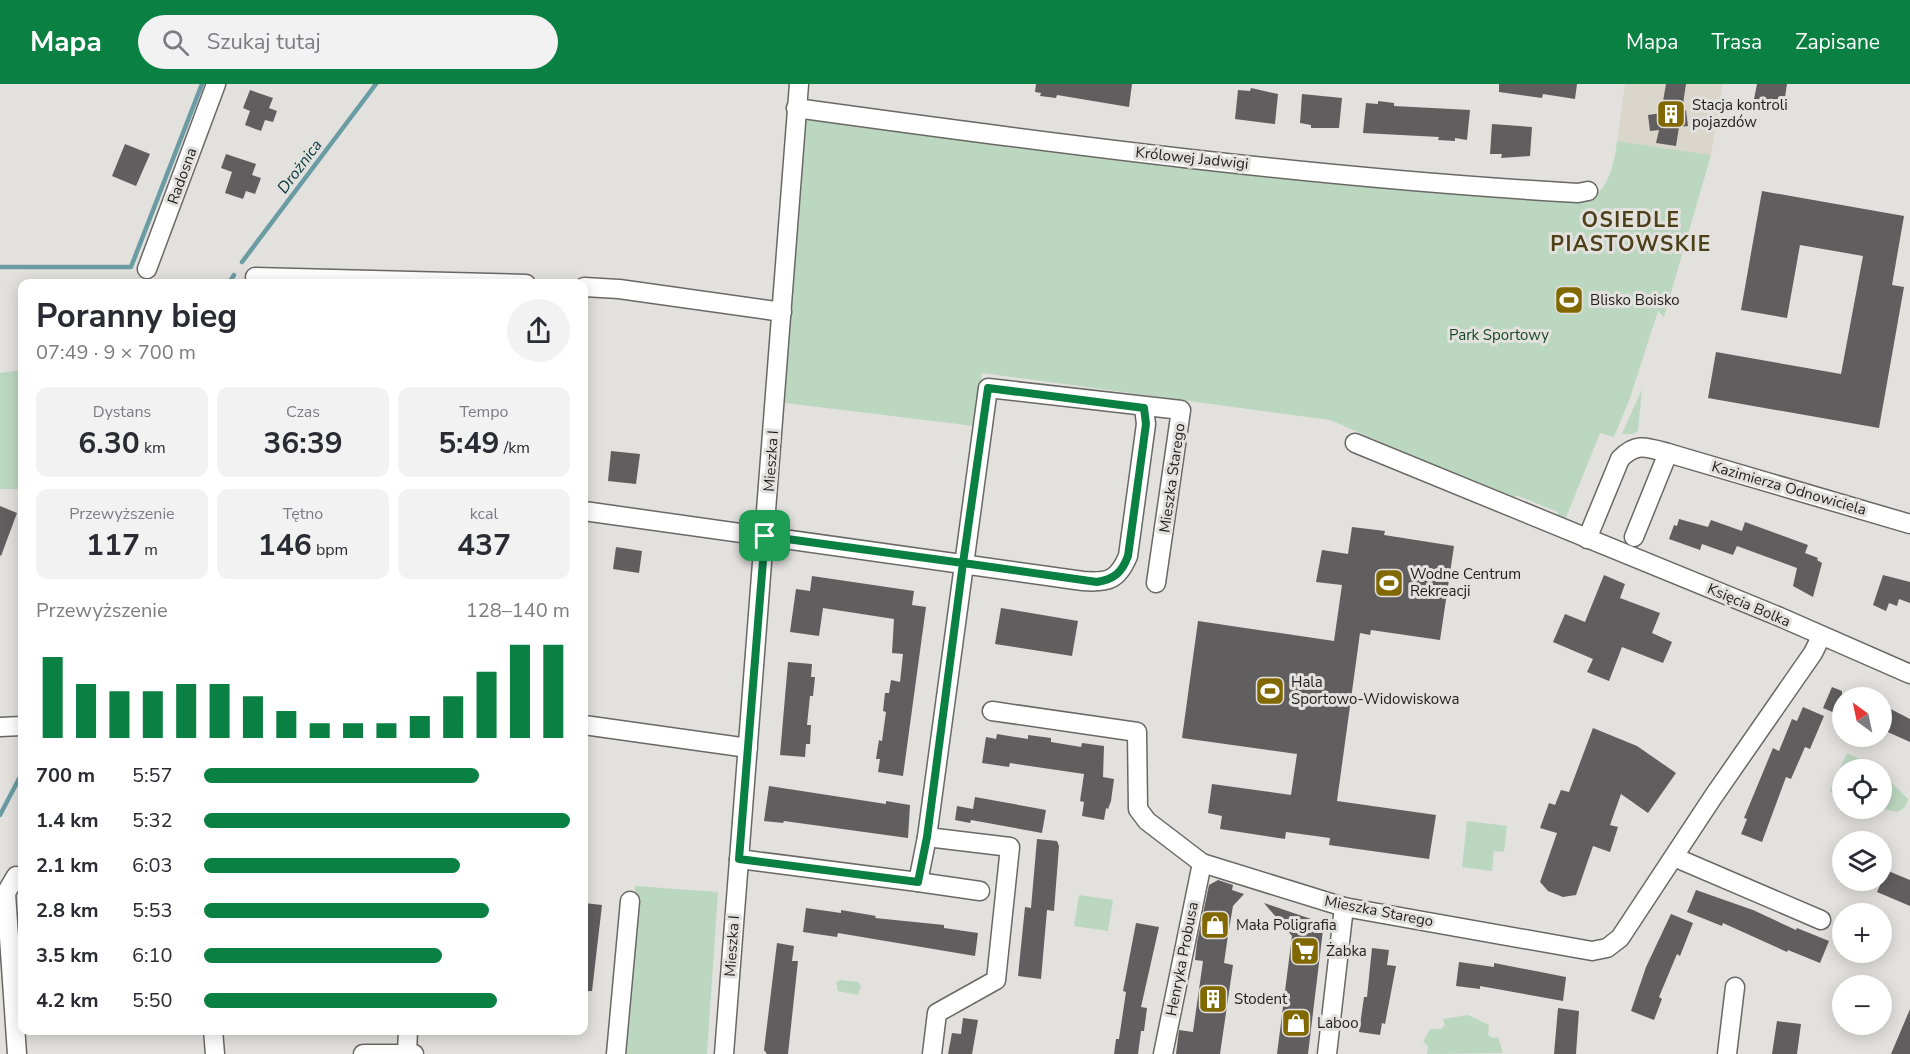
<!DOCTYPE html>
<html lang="pl">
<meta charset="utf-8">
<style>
:root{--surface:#fff;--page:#f2f2f3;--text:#2b2b33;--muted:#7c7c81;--accent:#0b8043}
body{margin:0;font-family:"Nunito Sans",sans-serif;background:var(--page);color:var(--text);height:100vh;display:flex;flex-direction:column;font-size:22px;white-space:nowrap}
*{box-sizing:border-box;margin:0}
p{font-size:20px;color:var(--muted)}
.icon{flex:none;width:33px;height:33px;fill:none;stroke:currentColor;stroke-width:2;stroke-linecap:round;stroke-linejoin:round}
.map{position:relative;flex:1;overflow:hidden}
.side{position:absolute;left:18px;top:195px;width:570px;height:756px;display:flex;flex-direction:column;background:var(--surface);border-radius:12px;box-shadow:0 3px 15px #0003}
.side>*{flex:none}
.needle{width:39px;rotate:327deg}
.buttons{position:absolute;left:1832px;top:603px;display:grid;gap:12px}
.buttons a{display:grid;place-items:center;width:60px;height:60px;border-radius:50%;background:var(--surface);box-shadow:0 3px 15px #0003;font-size:30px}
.pin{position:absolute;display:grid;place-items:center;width:51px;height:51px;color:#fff;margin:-26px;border-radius:12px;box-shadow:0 3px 9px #0006}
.round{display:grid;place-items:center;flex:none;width:63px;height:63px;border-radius:32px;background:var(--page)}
.headline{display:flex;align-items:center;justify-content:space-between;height:102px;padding:0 18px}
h1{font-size:33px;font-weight:700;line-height:45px}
.metrics{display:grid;grid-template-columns:repeat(3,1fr);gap:9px;height:102px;padding:6px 18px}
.metrics div{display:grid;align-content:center;border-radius:12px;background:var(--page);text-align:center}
.metrics b{font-size:30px;font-weight:700}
.metrics small{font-size:16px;font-weight:400}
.metrics p{font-size:16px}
.chart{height:168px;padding:12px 18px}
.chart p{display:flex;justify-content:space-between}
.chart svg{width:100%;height:108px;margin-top:6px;stroke:var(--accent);stroke-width:6}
ul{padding:0 18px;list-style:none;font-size:20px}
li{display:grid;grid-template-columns:96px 72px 1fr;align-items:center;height:45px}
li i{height:15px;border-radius:8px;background:var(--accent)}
header{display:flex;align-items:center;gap:36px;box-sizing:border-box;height:84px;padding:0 30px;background:var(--accent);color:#fff}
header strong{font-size:28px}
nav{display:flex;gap:33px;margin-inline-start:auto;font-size:21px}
.search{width:420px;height:54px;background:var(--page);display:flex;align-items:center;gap:15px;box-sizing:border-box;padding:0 21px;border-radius:33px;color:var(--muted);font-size:22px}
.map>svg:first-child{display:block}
.built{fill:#dad6cc}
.green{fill:#bcd7bf}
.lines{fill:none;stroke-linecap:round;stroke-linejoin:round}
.stream{stroke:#6b9ca3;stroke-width:4.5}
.building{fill:#615e5f}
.minor-casing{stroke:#696865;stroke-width:21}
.minor{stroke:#fff;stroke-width:18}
.route-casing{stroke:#fff;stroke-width:12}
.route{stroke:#0b8043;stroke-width:8}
.labels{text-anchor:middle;stroke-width:6;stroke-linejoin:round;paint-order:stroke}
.poi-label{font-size:15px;fill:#1e1e1d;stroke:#e2e1de;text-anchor:start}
.street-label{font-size:15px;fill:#1e1e1d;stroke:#e2e1de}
.park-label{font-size:15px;fill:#174822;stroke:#e2e1de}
.water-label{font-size:16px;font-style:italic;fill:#08393e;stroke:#e2e1de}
.district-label{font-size:21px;font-weight:bold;letter-spacing:1.5px;fill:#4d4018;stroke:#e2e1de}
</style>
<header>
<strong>Mapa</strong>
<div class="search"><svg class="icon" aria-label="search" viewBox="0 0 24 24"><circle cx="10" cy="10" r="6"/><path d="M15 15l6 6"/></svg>Szukaj tutaj</div>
<nav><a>Mapa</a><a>Trasa</a><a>Zapisane</a></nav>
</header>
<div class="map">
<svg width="1910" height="970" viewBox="0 0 1910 970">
<rect width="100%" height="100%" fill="#e2e1de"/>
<polygon class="built" points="1625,0 1723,0 1711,71 1617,57"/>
<g class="green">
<path d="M 796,24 L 1581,119 C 1608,111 1614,82 1617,57 L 1711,71 L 1664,233 L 1658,227 L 1630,314 L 1614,353 L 1600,349 L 1565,436 L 1556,434 L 1558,428 L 1516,411 L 1514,416 L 1330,336 L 982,289 L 974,342 L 785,319 L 782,228 Z"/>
<polygon points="22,286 22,405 0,405 0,289"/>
<polygon points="1642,305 1638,347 1634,350 1622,350"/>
<polygon points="1847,669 1879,685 1842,686 1842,717 1830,707"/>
<polygon points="1881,688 1908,715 1905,723 1898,728 1881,724"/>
<polygon points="1467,737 1507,742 1504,768 1494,767 1492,787 1462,783"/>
<polygon points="635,802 718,808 707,970 624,970"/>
<polygon points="1079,811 1113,816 1108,847 1074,842"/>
<polygon points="841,896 858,898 861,902 858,911 838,907 836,898"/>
<polygon points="1468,931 1489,941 1488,951 1493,954 1498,953 1503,969 1427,970 1428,962 1423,958 1430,945 1441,945 1445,941 1443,935"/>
</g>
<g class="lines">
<g class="stream">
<polyline points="242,178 376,0"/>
<polyline points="0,183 131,183 202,0"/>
<polyline points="228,200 234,191"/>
<polyline points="0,731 22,689"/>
</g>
</g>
<g class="building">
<polygon points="1036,0 1132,0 1129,23 1057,11 1056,14 1040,12 1041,9 1035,8"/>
<polygon points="1499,0 1577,0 1575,15 1543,10 1542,14 1499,8"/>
<polygon points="1666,0 1686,0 1682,27 1686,26 1688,42 1679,43 1676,62 1656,59 1659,46 1650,47 1648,31 1661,29"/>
<polygon points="1757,0 1787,0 1784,20 1754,15"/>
<polygon points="1251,4 1278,10 1275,40 1235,35 1238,6 1250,7"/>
<polygon points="250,6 273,14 269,24 277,27 273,38 265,36 261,47 245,41 250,27 243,24"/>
<polygon points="1302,10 1342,14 1339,44 1311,44 1311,41 1300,39"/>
<polygon points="1378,17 1394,19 1394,22 1470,26 1467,56 1455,54 1455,57 1438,56 1439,53 1363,49 1366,19 1378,20"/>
<polygon points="1492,40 1532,43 1530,72 1501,74 1502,70 1490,70"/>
<polygon points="125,60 150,70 136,102 112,92"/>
<polygon points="226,70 256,80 252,91 261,94 255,110 246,107 243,115 225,109 232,88 221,84"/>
<polygon points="1762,107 1904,132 1892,201 1904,203 1879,344 1708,314 1716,268 1841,290 1863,172 1800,161 1787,234 1741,226"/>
<polygon points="611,367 640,370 636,400 608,397"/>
<polygon points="0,422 17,429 1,472 0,471"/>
<polygon points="1679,435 1708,443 1711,436 1742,447 1745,438 1808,461 1805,469 1818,474 1817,476 1822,479 1813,513 1793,502 1797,484 1737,462 1733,471 1702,460 1700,466 1669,455 1674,441 1677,442"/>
<polygon points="1352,443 1385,447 1384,451 1454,462 1440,556 1371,546 1370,551 1360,549 1337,717 1436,731 1429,775 1329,761 1330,754 1286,748 1285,755 1220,745 1222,732 1208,729 1212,700 1291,711 1297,670 1182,654 1198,537 1334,557 1342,501 1316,498 1322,466 1348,470"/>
<polygon points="616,463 642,467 639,489 613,485"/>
<polygon points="1604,491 1625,500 1620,514 1660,529 1652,549 1672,558 1663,579 1622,563 1609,597 1587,588 1593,575 1553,558 1565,530 1585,538"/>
<polygon points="1883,491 1910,498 1910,519 1899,515 1897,522 1889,519 1886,527 1873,521"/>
<polygon points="812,492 914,507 912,521 926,523 903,692 878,688 880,675 876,675 879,656 882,657 886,628 883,627 885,609 889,609 891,596 900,598 903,570 892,569 894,535 823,524 819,552 790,548 796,505 810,507"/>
<polygon points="1001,524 1078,537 1072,572 995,560"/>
<polygon points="788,578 812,580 811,593 815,593 813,612 810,612 807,641 811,641 810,660 806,660 805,673 780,671"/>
<polygon points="1832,603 1842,607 1842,632 1823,624"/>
<polygon points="1881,620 1910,635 1910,658 1881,645"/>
<polygon points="1803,623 1824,632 1810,665 1805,663 1791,695 1786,693 1762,758 1741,750 1747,735 1744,734 1773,664 1779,667 1792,635 1797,637"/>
<polygon points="1593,644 1637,662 1676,689 1648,729 1621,710 1610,741 1618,743 1610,768 1593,762 1576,811 1563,813 1548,807 1540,798 1557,749 1540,744 1549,719 1555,721 1561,706 1569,708"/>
<polygon points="997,650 1028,655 1028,651 1051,654 1051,658 1081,663 1082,659 1104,662 1103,693 1114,695 1111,717 1108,725 1106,724 1104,736 1082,732 1084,718 1080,717 1084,690 1010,679 1009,683 982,679 986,653 996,655"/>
<polygon points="769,702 886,720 886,717 910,721 908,754 784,737 783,739 764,737"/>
<polygon points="975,713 1046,726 1042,749 971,736 970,739 955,736 957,722 973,725"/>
<polygon points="1037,755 1057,757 1059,762 1054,827 1047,826 1041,895 1018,892 1025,823 1031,824"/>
<polygon points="1881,784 1910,796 1910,822 1877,808 1881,799"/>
<polygon points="1218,796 1233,801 1232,806 1244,810 1233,822 1228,851 1224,879 1233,881 1220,970 1176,970 1179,946 1193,948 1203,877 1195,876 1197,858 1209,801"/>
<polygon points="1696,806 1753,826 1796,846 1797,844 1829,857 1820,879 1788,866 1787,868 1723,839 1722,842 1687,828"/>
<polygon points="584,819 602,821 592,907 584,907"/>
<polygon points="1264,819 1317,837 1323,846 1308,970 1277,970 1292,852"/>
<polygon points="806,824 841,829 841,826 876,832 875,834 944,841 944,844 978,849 975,872 838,849 837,853 803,848"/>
<polygon points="1671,830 1693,839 1680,872 1677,870 1659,913 1662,915 1654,936 1631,927 1646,883"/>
<polygon points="1136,839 1159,843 1141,923 1147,924 1144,947 1141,947 1138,970 1114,970 1116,955 1119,955 1126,908 1123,907"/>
<polygon points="777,859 794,862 792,877 798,877 788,970 767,970 764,966"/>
<polygon points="1372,864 1389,866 1387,881 1396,882 1385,940 1382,939 1380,951 1359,948 1364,913 1367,913"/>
<polygon points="1459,878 1494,883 1494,879 1566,893 1563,917 1480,902 1480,905 1456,902"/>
<polygon points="1558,924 1579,927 1576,970 1554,970"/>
<polygon points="1910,925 1910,970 1891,970"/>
<polygon points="963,934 978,936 972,970 948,970 952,949 961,950"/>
<polygon points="1777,937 1801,940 1797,970 1772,970"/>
</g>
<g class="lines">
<g class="minor-casing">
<g id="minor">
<path d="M 796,24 C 1056,60 1316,94 1578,109 L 1588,107"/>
<polyline points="147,185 216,0"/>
<polyline points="255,193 526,200"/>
<polyline points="584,203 619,205 782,228"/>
<polyline points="1355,359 1780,533 1910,590"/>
<polyline points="1668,369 1910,440"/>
<path d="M 584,427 L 1083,497 C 1108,499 1118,496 1128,472 L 1146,340 L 1144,324"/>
<path d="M 1587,455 L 1620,375 C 1636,358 1647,363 1668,369 L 1634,453"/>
<polyline points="992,627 1137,648 1138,725 1147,737 1202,779 1344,823 1592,867 1607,864 1620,854 1713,713 1813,569 1821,553"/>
<polyline points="584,641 748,664"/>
<polyline points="0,643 22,642"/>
<polyline points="927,753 988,304 1181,326 1156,499"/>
<polyline points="1674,773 1821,836"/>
<polyline points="739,775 918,798 927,753 1010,763 996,896 937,929 932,970"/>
<polyline points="16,792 6,809 17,970"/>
<polyline points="918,798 980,807"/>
<polyline points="213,946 215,970"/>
<polyline points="363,970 414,970"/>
<polyline points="407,970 408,946"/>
<polyline points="616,970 630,817"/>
<polyline points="724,970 799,0"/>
<polyline points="1163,970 1202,779"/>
<polyline points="1327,970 1344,823"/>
<polyline points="1727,970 1735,903"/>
</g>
</g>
<use href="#minor" class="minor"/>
</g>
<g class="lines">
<g class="route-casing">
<path id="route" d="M 765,452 L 739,775 L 918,798 L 927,753 L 963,479 L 1097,498 C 1115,495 1122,488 1128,472 L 1146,340 L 1144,324 L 988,304 L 963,479 L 765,452"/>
</g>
<use href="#route" class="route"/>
</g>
<defs>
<g id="building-square" transform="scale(1.5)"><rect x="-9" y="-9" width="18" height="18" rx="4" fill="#826800" stroke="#e2e1de"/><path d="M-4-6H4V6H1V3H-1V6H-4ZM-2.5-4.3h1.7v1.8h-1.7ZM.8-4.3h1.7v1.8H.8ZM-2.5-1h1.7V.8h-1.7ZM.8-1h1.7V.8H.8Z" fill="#fff"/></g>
<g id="stadium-square" transform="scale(1.5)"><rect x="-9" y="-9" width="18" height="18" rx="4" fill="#826800" stroke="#e2e1de"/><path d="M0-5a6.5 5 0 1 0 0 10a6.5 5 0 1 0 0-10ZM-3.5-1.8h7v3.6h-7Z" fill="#fff"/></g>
<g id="shop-square" transform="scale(1.5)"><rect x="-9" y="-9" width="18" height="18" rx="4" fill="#826800" stroke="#e2e1de"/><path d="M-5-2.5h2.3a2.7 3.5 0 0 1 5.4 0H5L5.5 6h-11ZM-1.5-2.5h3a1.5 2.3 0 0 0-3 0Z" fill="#fff"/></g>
<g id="supermarket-square" transform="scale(1.5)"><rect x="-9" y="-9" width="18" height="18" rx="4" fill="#826800" stroke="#e2e1de"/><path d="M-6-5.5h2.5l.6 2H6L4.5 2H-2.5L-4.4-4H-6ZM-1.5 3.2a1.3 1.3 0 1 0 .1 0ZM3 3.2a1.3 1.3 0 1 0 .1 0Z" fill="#fff"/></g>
</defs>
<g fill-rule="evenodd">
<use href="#building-square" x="1671" y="30"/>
<use href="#stadium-square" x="1569" y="216"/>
<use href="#stadium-square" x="1389" y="499"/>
<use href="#stadium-square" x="1270" y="607"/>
<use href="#shop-square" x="1215" y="841"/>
<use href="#supermarket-square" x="1305" y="867"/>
<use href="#building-square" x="1213" y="915"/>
<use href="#shop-square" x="1296" y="939"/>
</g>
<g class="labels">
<g class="poi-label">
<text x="1692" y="26">Stacja kontroli<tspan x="1692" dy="17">pojazdów</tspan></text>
<text x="1590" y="221">Blisko Boisko</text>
<text x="1410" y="495">Wodne Centrum<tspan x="1410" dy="17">Rekreacji</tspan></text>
<text x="1291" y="603">Hala<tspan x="1291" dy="17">Sportowo-Widowiskowa</tspan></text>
<text x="1236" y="846">Mała Poligrafia</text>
<text x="1326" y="872">Żabka</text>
<text x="1234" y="920">Stodent</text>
<text x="1317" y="944">Laboo</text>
</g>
<g class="street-label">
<text transform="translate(1192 74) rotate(6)" y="5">Królowej Jadwigi</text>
<text transform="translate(182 92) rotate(-70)" y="5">Radosna</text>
<text transform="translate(771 377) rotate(-86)" y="5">Mieszka I</text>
<text transform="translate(1172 394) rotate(-82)" y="5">Mieszka Starego</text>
<text transform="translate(1789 404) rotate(16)" y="5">Kazimierza Odnowiciela</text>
<text transform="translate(1749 521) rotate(23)" y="5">Księcia Bolka</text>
<text transform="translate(1379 827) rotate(11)" y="5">Mieszka Starego</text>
<text transform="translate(732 862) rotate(-86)" y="5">Mieszka I</text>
<text transform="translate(1182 875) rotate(-79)" y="5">Henryka Probusa</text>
</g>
<g class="park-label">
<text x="1499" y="256">Park Sportowy</text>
</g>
<g class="water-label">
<text transform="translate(299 82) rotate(-53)" y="6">Drożnica</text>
</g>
<g class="district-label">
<text x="1631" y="143">OSIEDLE<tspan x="1631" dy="24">PIASTOWSKIE</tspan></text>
</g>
</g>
</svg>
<div class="buttons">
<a><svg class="needle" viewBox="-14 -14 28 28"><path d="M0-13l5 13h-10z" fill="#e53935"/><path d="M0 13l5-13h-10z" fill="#7c7c81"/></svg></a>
<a><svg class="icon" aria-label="locate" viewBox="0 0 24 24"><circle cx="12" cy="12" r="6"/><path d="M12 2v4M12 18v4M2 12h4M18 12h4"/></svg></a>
<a><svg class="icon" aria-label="layers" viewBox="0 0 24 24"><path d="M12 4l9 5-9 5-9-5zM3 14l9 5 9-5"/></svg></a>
<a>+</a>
<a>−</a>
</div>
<div class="pin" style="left:765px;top:452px;background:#1e9e55"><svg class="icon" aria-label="arrive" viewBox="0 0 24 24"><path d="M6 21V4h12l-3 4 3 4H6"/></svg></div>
<section class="side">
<div class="headline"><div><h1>Poranny bieg</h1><p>07:49 · 9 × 700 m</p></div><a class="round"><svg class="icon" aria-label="share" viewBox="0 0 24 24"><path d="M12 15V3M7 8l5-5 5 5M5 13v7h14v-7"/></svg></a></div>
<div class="metrics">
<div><p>Dystans</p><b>6.30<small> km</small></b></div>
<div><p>Czas</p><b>36:39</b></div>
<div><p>Tempo</p><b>5:49<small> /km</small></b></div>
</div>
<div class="metrics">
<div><p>Przewyższenie</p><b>117<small> m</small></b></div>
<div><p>Tętno</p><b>146<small> bpm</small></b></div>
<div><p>kcal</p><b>437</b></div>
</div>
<div class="chart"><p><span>Przewyższenie</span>128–140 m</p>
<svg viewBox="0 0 160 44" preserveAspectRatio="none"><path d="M5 44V11M15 44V22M25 44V25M35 44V25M45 44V22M55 44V22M65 44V27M75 44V33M85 44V38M95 44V38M105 44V38M115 44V35M125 44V27M135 44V17M145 44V6M155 44V6"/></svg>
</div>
<ul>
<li><b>700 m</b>5:57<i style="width:75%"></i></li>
<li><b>1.4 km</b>5:32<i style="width:100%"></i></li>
<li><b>2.1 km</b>6:03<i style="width:70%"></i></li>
<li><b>2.8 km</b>5:53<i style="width:78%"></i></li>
<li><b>3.5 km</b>6:10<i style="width:65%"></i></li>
<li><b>4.2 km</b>5:50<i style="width:80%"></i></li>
</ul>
</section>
</div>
